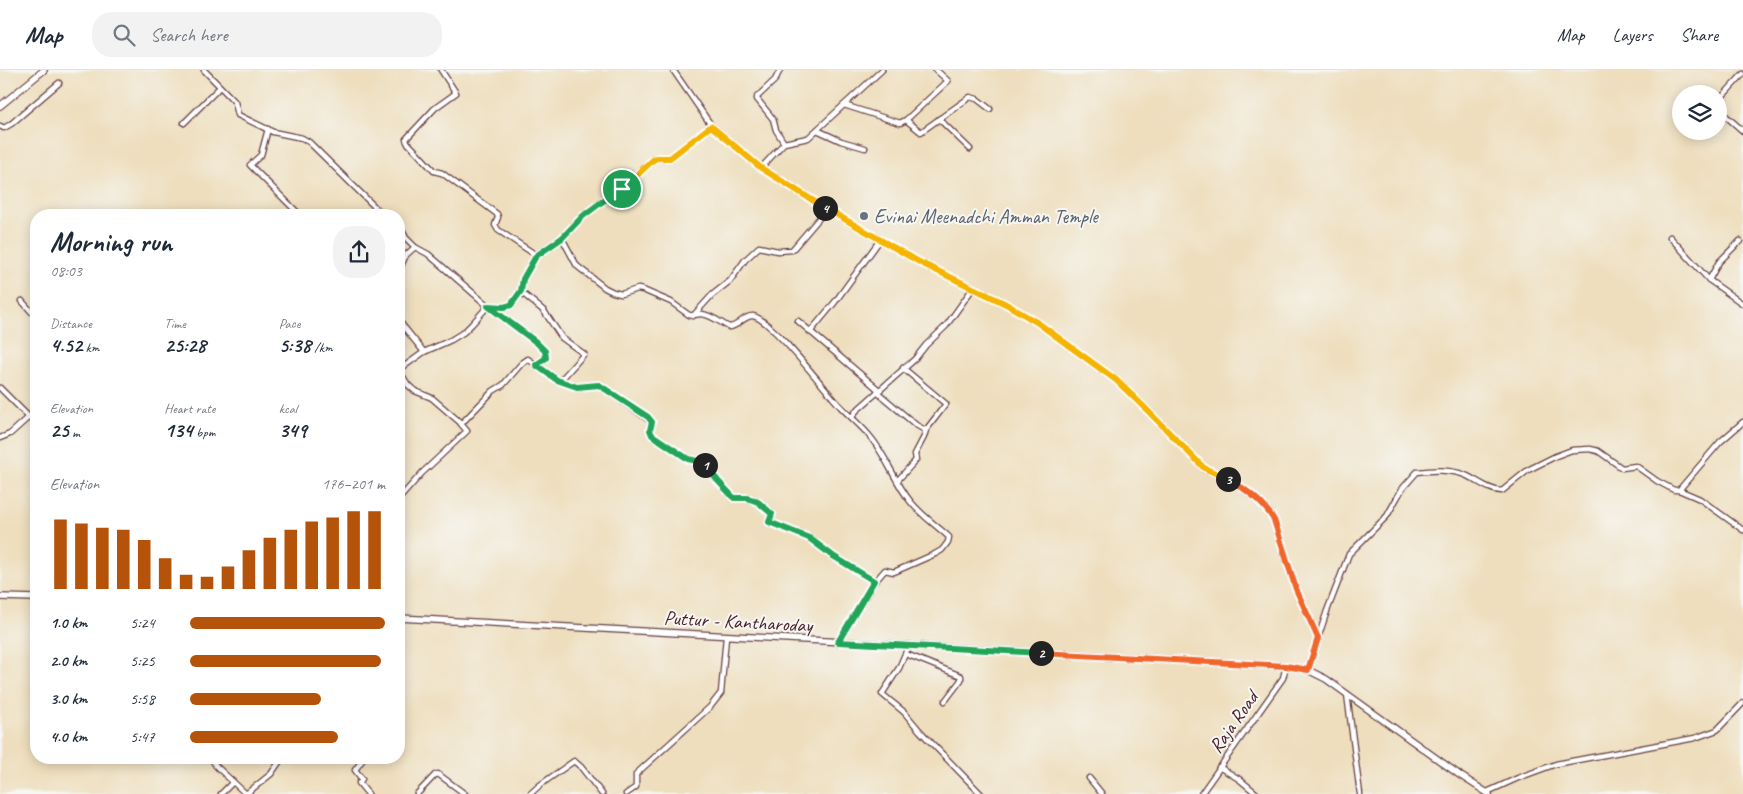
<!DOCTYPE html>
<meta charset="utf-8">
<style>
:root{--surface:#fff;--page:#f2f2f3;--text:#1f2937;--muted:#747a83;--line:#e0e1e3;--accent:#b45309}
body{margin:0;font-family:Caveat,sans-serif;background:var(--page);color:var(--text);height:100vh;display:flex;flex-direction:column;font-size:19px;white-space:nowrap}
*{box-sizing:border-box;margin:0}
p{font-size:16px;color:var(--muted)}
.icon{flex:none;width:28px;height:28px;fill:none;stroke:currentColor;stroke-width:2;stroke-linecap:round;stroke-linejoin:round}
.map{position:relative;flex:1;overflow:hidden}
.panel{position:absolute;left:30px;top:139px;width:375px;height:555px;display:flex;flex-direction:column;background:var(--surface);border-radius:20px;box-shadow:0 2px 12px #0003}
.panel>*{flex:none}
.fabs{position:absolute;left:1672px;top:15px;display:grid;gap:10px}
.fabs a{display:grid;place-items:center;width:55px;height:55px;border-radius:50%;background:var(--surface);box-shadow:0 2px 12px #0003;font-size:25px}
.pin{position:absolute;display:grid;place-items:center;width:42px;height:42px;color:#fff;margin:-21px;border:2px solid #fff;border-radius:50%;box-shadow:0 1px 5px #0007}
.km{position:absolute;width:25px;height:25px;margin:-12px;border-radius:50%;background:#222;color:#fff;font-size:14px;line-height:25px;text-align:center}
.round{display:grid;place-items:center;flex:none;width:52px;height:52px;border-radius:20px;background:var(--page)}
.summary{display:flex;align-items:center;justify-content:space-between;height:85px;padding:0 20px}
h1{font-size:28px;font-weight:700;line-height:38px}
.stats{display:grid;grid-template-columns:repeat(3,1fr);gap:8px;height:85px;padding:5px 20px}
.stats div{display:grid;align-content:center}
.stats b{font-size:21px;font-weight:700}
.stats small{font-size:14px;font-weight:400}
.stats p{font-size:14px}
.chart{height:140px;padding:10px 20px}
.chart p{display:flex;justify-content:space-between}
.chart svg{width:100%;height:90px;margin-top:5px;stroke:var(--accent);stroke-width:6}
ul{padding:0 20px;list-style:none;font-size:16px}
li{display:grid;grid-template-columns:80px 60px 1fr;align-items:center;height:38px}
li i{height:12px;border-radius:6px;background:var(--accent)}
header{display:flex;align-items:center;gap:30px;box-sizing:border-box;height:70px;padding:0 25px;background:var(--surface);border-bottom:1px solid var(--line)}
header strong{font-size:24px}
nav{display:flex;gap:28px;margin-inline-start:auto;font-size:18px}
.search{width:350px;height:45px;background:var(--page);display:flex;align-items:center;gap:12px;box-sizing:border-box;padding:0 18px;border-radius:20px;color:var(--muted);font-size:19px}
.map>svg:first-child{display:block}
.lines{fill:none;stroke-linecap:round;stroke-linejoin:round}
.minor-casing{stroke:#633c41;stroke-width:7}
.major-casing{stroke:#633c41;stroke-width:8}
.minor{stroke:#fff;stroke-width:4.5}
.major{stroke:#fff;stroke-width:5.5}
.split-1-casing{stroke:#fff;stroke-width:10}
.split-2-casing{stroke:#fff;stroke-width:10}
.split-3-casing{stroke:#fff;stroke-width:10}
.split-4-casing{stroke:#fff;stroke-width:10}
.split-5-casing{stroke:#fff;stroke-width:10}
.split-1{stroke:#22a559;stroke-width:6}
.split-2{stroke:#22a559;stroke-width:6}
.split-3{stroke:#f0652b;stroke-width:6}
.split-4{stroke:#f5b400;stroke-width:6}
.split-5{stroke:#f5b400;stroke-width:6}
.worship-dot{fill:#6b7280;stroke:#f6f6f2;stroke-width:2}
.labels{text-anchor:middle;stroke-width:4;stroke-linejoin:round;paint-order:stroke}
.worship-label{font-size:20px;fill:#5b616d;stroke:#f6f6f2;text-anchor:start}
.street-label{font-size:20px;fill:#4a1f2b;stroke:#f6f6f2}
</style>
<header>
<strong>Map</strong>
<div class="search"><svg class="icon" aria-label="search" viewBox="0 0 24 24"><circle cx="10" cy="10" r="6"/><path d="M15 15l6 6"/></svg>Search here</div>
<nav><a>Map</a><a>Layers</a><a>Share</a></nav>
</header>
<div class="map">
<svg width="1743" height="724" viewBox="0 0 1743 724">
<rect width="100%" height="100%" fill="#f6f6f2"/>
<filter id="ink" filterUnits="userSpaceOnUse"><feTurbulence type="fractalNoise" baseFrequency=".02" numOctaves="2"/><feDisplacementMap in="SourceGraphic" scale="10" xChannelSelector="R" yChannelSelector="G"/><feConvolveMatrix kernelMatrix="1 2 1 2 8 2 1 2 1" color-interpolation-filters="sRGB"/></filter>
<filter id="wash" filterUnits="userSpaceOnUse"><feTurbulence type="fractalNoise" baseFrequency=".0096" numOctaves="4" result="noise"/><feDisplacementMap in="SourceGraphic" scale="20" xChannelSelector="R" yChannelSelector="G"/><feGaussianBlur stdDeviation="1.12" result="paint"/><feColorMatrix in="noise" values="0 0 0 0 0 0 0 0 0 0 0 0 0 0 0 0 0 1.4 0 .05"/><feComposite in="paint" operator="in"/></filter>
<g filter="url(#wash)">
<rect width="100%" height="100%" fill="#eedebd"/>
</g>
<g filter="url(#ink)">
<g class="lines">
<g class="minor-casing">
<g id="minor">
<polyline points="204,0 235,32 238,45 273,62 302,68 309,72 379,141 389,145"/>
<polyline points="441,0 456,23 435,38 406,69 407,72 434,101 442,103 497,144 498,147 495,155 498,160 536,185"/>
<polyline points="673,0 711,55 761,98 841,148 880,170 921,193 1006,234 1038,253 1116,310 1147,339 1204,399 1233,412 1256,429 1269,441 1274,450 1296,519 1318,568 1308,600"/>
<polyline points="780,0 775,10 757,27 757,29 773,49 776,60 784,73"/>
<polyline points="1719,30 1743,4"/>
<polyline points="844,35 900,53 906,50 948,11 936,0"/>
<polyline points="1719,40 1743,61"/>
<polyline points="939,49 970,79"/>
<polyline points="906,50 921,62 970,27 977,29 990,39"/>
<polyline points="184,53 220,17"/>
<polyline points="0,56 4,58 11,54 59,13"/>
<polyline points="268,59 261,85 250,95 300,145"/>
<polyline points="817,60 841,71 865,78"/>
<polyline points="761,98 784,73 808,68 882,0"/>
<polyline points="399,155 406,168 415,177 428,184 488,236 536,272 545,281 546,288 536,295"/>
<polyline points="1670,167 1709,210 1743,234"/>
<path d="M 562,168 L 577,196 L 605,218 L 613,222 L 621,224 L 638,219 L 643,220 L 671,232 L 689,245 C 694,246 697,244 701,244 C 710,244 721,253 729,257 C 738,257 744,245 753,246 C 771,249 825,320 840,336 C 850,347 863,357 872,369 C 887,388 895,412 910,431 C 921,445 936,455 949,467 L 948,472 L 942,480 L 935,484 L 894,502 L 885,500 L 873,514 L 838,572"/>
<polyline points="399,200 406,185 415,177"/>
<polyline points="1709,210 1719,192 1740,171"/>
<polyline points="521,222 544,241 562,268 584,284 560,311"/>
<polyline points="22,231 36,247"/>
<polyline points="693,246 712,225 730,211 745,190 759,177 778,181 792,180 827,139"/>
<polyline points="399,251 424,282"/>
<polyline points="798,251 879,320"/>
<polyline points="810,262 835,232 880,170"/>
<polyline points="399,300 424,282 451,270 464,262 472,254 488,236 504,237 511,235 521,221 523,209 536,185 562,168 583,146 611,125 622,119 653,90 657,88 670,88 711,55"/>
<polyline points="399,300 408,315 415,321 432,328 462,354"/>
<polyline points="0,318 29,347 36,351"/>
<polyline points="877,322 916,355 925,360"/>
<polyline points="852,347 856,341 915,289 926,275 946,256 973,218"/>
<polyline points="0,368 10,364 29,347"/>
<polyline points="898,410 916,390 915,384 924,367 926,360 946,334 903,298"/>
<polyline points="1679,420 1720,372 1743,352"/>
<polyline points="399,429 422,403 467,361 461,354 493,321 503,315 522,293 528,289 557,310 577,317 599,315 652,352 650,360 652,365 688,389 702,392 718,411 734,428 747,428 758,432 772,443 769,452 809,468 833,486 874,511"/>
<path d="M 1318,568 L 1327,541 L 1349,484 L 1387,446 L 1402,419 L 1417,402 C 1433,400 1449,399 1465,405 C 1477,410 1489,421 1502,421 L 1528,400 L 1556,386 L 1572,380 L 1590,379 L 1598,381 L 1622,398 L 1636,396 L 1657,411 L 1674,420 L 1679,420 L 1700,429 L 1743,460"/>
<polyline points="909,575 899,598 882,624 904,642 920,661 981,724"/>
<polyline points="906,584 961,606 961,610 945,631"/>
<polyline points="1347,624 1360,724"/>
<polyline points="211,688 216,696 246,724 271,704 282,688"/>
<polyline points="364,688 355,700 362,709 359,713 368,724"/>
<polyline points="1219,697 1239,709 1257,724"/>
<polyline points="1089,708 1102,724"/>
<polyline points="1487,722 1518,708 1556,694 1695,668 1717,660 1743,633"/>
<polyline points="221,724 233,712"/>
<polyline points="417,724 435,705 438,704 465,724"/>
<polyline points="530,724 540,715 574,691 581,697 602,724"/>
<polyline points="626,724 636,717 636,704 710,637 721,623 726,567"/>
<polyline points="1201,724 1283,608 1286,596"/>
</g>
</g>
<g class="major-casing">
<g id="major">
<polyline points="0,36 44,0"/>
<polyline points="0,527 36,528"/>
<path d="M 399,548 C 694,565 990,580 1286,596 L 1308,600 L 1326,609 L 1461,706 L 1489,724"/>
</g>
</g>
<use href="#minor" class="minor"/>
<use href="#major" class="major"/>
</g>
</g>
<g class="lines" filter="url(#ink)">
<g class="split-1-casing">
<polyline id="split-1" points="622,119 611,125 583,146 562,168 536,186 523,209 521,221 511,235 504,237 488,236 536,272 545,281 546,288 536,295 557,310 577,317 599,315 648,347 652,352 650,360 652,365 688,389 702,392 705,395"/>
</g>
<g class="split-2-casing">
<polyline id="split-2" points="705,395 718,411 734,428 747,428 758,432 772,444 769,452 809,468 833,486 874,511 838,572 1041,583"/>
</g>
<g class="split-3-casing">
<path id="split-3" d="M 1041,583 L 1286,596 L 1308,600 L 1318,568 L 1296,519 L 1274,450 C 1264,433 1246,419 1228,409"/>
</g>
<g class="split-4-casing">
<polyline id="split-4" points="825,138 921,193 1006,234 1038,253 1116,310 1146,339 1204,398 1228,409"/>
</g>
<g class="split-5-casing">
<polyline id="split-5" points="622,119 653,90 657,88 670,88 711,56 761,98 825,138"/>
</g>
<use href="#split-1" class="split-1"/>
<use href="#split-2" class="split-2"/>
<use href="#split-3" class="split-3"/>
<use href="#split-4" class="split-4"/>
<use href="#split-5" class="split-5"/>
</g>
<circle class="worship-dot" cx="864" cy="146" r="5"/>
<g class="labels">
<g class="worship-label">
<text x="874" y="153">Evinai Meenadchi Amman Temple</text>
</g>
<g class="street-label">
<text transform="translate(738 551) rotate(3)" y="7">Puttur - Kantharoday</text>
<text transform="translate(1233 652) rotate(-55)" y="7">Raja Road</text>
</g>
</g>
</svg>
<div class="fabs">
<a><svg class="icon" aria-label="layers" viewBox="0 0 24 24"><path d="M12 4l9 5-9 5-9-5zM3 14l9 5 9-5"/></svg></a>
</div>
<div class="pin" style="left:622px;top:119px;background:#1e9e55"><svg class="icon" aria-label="arrive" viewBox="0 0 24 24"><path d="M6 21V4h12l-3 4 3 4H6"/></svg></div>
<b class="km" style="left:705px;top:395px">1</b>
<b class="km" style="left:1041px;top:583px">2</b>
<b class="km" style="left:1228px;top:409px">3</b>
<b class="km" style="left:825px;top:138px">4</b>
<section class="panel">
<div class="summary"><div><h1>Morning run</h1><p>08:03</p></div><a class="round"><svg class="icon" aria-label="share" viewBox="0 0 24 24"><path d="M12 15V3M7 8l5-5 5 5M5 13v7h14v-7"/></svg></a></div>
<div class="stats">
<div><p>Distance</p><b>4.52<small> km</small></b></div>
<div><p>Time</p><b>25:28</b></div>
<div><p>Pace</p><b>5:38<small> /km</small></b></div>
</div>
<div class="stats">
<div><p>Elevation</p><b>25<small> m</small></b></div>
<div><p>Heart rate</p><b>134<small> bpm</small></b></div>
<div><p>kcal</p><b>349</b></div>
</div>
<div class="chart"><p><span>Elevation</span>176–201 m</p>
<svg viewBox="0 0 160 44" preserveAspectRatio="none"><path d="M5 44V10M15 44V12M25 44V14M35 44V15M45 44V20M55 44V29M65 44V37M75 44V38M85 44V33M95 44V25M105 44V19M115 44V15M125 44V11M135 44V9M145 44V6M155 44V6"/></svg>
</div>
<ul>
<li><b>1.0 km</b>5:24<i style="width:100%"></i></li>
<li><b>2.0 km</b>5:25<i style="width:98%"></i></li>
<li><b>3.0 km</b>5:58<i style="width:67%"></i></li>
<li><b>4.0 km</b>5:47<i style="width:76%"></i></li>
</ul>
</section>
</div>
